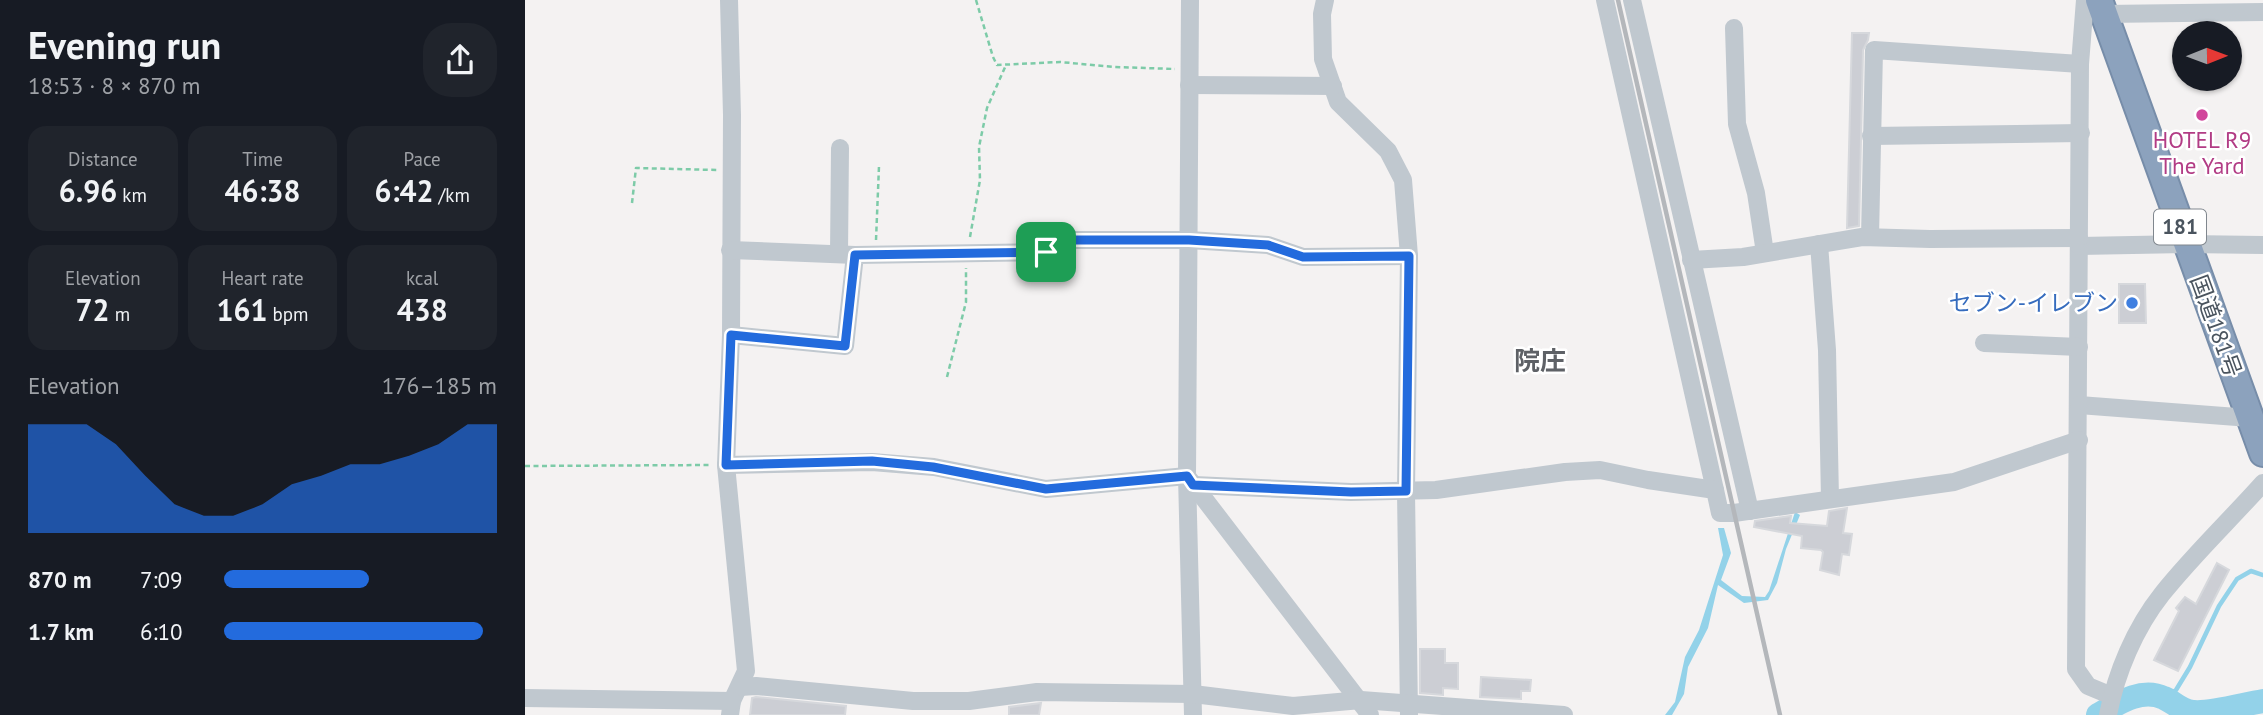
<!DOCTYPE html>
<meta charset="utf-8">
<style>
:root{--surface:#171b24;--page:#20242c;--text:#f1f3f6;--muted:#9ea1a6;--accent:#236bdd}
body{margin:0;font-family:"PT Sans","Noto Sans JP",sans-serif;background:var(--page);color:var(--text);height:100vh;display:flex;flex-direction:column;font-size:26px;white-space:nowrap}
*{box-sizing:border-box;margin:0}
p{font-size:23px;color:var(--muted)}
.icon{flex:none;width:38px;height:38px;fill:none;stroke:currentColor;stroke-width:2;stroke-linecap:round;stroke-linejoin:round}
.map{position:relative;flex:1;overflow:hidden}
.drawer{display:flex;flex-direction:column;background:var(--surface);width:525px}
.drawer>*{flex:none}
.needle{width:46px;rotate:89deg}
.tools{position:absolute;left:1647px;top:21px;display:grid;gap:14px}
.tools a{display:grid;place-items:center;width:70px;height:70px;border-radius:50%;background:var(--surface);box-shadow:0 2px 5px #0004;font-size:35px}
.pin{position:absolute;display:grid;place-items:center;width:60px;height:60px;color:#fff;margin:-30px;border-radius:14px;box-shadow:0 4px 10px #0006}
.round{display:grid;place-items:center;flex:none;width:74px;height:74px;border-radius:28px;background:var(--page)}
.overview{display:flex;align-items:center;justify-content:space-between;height:119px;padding:0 28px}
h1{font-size:38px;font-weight:700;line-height:52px}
.metrics{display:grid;grid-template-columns:repeat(3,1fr);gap:10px;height:119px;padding:7px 28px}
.metrics div{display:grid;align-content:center;border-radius:18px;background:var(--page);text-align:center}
.metrics b{font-size:30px;font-weight:700}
.metrics small{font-size:19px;font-weight:400}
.metrics p{font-size:19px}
.chart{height:196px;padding:14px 28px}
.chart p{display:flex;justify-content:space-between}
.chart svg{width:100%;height:126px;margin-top:7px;fill:var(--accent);opacity:.7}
ul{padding:0 28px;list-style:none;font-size:23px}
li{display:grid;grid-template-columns:112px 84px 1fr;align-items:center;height:52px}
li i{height:18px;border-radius:9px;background:var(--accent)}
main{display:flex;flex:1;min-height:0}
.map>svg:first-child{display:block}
.water{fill:#93d2e9}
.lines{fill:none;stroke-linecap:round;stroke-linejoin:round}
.stream{stroke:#93d2e9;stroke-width:4.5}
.river{stroke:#93d2e9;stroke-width:24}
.building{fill:#ccced4;stroke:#d6d8dc;stroke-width:2}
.highway-casing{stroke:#778da9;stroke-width:30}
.path{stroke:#7dcba8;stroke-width:2.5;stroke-dasharray:5 3.5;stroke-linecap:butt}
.minor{stroke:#c0c8cf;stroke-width:18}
.highway{stroke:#8ca2bd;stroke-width:26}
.rail{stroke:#b4b7bb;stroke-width:4.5}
.route-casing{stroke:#fff;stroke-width:14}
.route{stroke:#236bdd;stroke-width:9}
.hotel-dot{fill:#d1479c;stroke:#fff;stroke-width:2.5}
.shop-dot{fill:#3f7fe0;stroke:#fff;stroke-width:2.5}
.labels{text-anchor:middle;stroke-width:5;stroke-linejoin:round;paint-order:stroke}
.shield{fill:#fff;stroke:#80878e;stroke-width:2}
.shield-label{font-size:21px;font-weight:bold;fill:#4a545e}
.hotel-label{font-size:23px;fill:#b23c85;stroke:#fff}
.shop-label{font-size:23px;fill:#366cbe;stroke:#fff;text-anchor:end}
.street-label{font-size:23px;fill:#4a545e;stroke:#fff}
.quarter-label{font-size:26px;font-weight:bold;fill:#5e6166;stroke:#fff}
</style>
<main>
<section class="drawer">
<div class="overview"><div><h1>Evening run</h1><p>18:53 · 8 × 870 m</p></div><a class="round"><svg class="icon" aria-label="share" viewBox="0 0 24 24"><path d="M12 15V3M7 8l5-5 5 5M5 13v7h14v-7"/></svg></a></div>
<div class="metrics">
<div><p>Distance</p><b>6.96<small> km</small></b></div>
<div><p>Time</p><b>46:38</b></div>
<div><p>Pace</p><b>6:42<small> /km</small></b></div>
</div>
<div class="metrics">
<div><p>Elevation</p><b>72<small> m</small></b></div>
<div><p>Heart rate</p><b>161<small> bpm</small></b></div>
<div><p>kcal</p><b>438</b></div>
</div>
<div class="chart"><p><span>Elevation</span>176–185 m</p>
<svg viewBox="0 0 160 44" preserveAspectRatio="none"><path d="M0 44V6L10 6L20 6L30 13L40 24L50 34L60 38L70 38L80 34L90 27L100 24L110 20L120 20L130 17L140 13L150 6L160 6V44z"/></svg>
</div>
<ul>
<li><b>870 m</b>7:09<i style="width:53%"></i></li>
<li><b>1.7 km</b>6:10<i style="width:95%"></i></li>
</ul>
</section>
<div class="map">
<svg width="1738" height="715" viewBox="0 0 1738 715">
<rect width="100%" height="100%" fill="#f4f2f2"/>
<polygon class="water" points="1270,512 1275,515 1261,549 1252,583 1243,600 1219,603 1193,585 1183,628 1163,667 1159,694 1147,715 1140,715 1150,702 1160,657 1174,630 1198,555 1193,528 1199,528 1206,553 1196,580 1217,596 1240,597 1244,591"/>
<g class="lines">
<polyline class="stream" points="1640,698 1651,690 1665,667 1694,606 1712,579 1726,571 1738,575"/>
<path class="river" d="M 1573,715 C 1592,704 1616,687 1639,698 C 1649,702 1655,711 1668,712 C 1685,714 1719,704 1738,701"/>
</g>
<g class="building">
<polygon points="1327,33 1344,33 1343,40 1338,50 1334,226 1322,228"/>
<polygon points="1594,284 1620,284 1621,323 1594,323"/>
<polygon points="1322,508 1318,533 1327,534 1324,555 1317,554 1314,575 1295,570 1298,552 1296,550 1276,548 1277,536 1229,527 1230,521 1266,516 1265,523 1302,526 1304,511"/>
<polygon points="1692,563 1704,570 1653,671 1629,660 1654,611 1651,608 1660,597 1671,604"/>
<polygon points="895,649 920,649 920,663 933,663 933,689 918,688 918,695 895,693"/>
<polygon points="956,677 1006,680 1005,691 996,691 996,699 955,697"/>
<polygon points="231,697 321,706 320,715 225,715 227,698"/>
<polygon points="516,703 514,715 484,715 484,707"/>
</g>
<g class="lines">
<g class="highway-casing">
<polyline id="highway" points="1574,0 1738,453"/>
</g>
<g class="path">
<polyline points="451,0 468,57 472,65 535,62 590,67 650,69"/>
<polyline points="107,203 111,168 192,170"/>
<polyline points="445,237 455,180 454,147 462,108 481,65"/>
<polyline points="351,240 354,166"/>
<polyline points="422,377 441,302 441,268"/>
<polyline points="0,466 187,465"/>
</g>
<g class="minor">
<polyline points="204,0 207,115 206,335 201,465 221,671 207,701 205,715"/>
<polyline points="665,0 662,476 668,715"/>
<polyline points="800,0 797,14 798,59 813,102 863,151 878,180 884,256 881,491 884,715"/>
<polyline points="1080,0 1190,490"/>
<polyline points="1107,0 1225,511"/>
<polyline points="1560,0 1555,64 1551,669 1563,686 1587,696"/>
<polyline points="1579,14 1738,12"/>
<polyline points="1209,28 1212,124 1231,193 1240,253"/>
<polyline points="664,85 808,86"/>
<polyline points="1346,136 1556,133"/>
<polyline points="1345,237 1349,50 1555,64"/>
<polyline points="1294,244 1302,350 1305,499"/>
<polyline points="1554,246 1661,244 1738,245"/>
<polyline points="205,250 330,255"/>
<polyline points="314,254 315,148"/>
<polyline points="1166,260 1218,257 1337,237 1405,239 1554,238"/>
<polyline points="206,335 320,346 330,255 521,252 549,240 664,240 743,245 778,257 884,256"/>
<polyline points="1459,343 1554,347"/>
<polyline points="1554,405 1725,418"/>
<polyline points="201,465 347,462 409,467 521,489 662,476"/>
<polyline points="664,479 845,715"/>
<polyline points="669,485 826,492 911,490 1040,472 1075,470 1123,480 1190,490 1195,513 1209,513 1429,482 1554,440"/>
<polyline points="215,687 231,686 388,701 444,701 512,692 668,694 768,706 836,700 1039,715"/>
<polyline points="0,698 207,701"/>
<path d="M 1583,715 C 1591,673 1610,628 1637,594 C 1668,555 1705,520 1738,483"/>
</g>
<use href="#highway" class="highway"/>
<polyline class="rail" points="1093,0 1255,715"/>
</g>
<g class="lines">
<g class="route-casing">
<polygon id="route" points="549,240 664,240 743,245 778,257 884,256 881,491 826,492 668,485 662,476 521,489 408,467 347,461 201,465 206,335 320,346 330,255 521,252"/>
</g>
<use href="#route" class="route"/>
</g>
<circle class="hotel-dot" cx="1677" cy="115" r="7"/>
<circle class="shop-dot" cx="1607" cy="303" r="7"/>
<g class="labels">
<rect class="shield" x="1629" y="209.5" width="52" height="35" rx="5"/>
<g class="shield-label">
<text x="1655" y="234">181</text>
</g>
<g class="hotel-label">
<text x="1677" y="148">HOTEL R9<tspan x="1677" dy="26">The Yard</tspan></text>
</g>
<g class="shop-label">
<text x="1593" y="311">セブン-イレブン</text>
</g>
<g class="street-label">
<text transform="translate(1691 326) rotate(70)" y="8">国道181号</text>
</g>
<g class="quarter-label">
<text x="1015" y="370">院庄</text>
</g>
</g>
</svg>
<div class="tools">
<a><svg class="needle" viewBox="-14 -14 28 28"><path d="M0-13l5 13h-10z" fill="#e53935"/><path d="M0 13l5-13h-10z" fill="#9ea1a6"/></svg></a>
</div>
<div class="pin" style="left:521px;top:252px;background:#1e9e55"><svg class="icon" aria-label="arrive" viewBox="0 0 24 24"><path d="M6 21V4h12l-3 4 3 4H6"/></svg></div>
</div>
</main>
